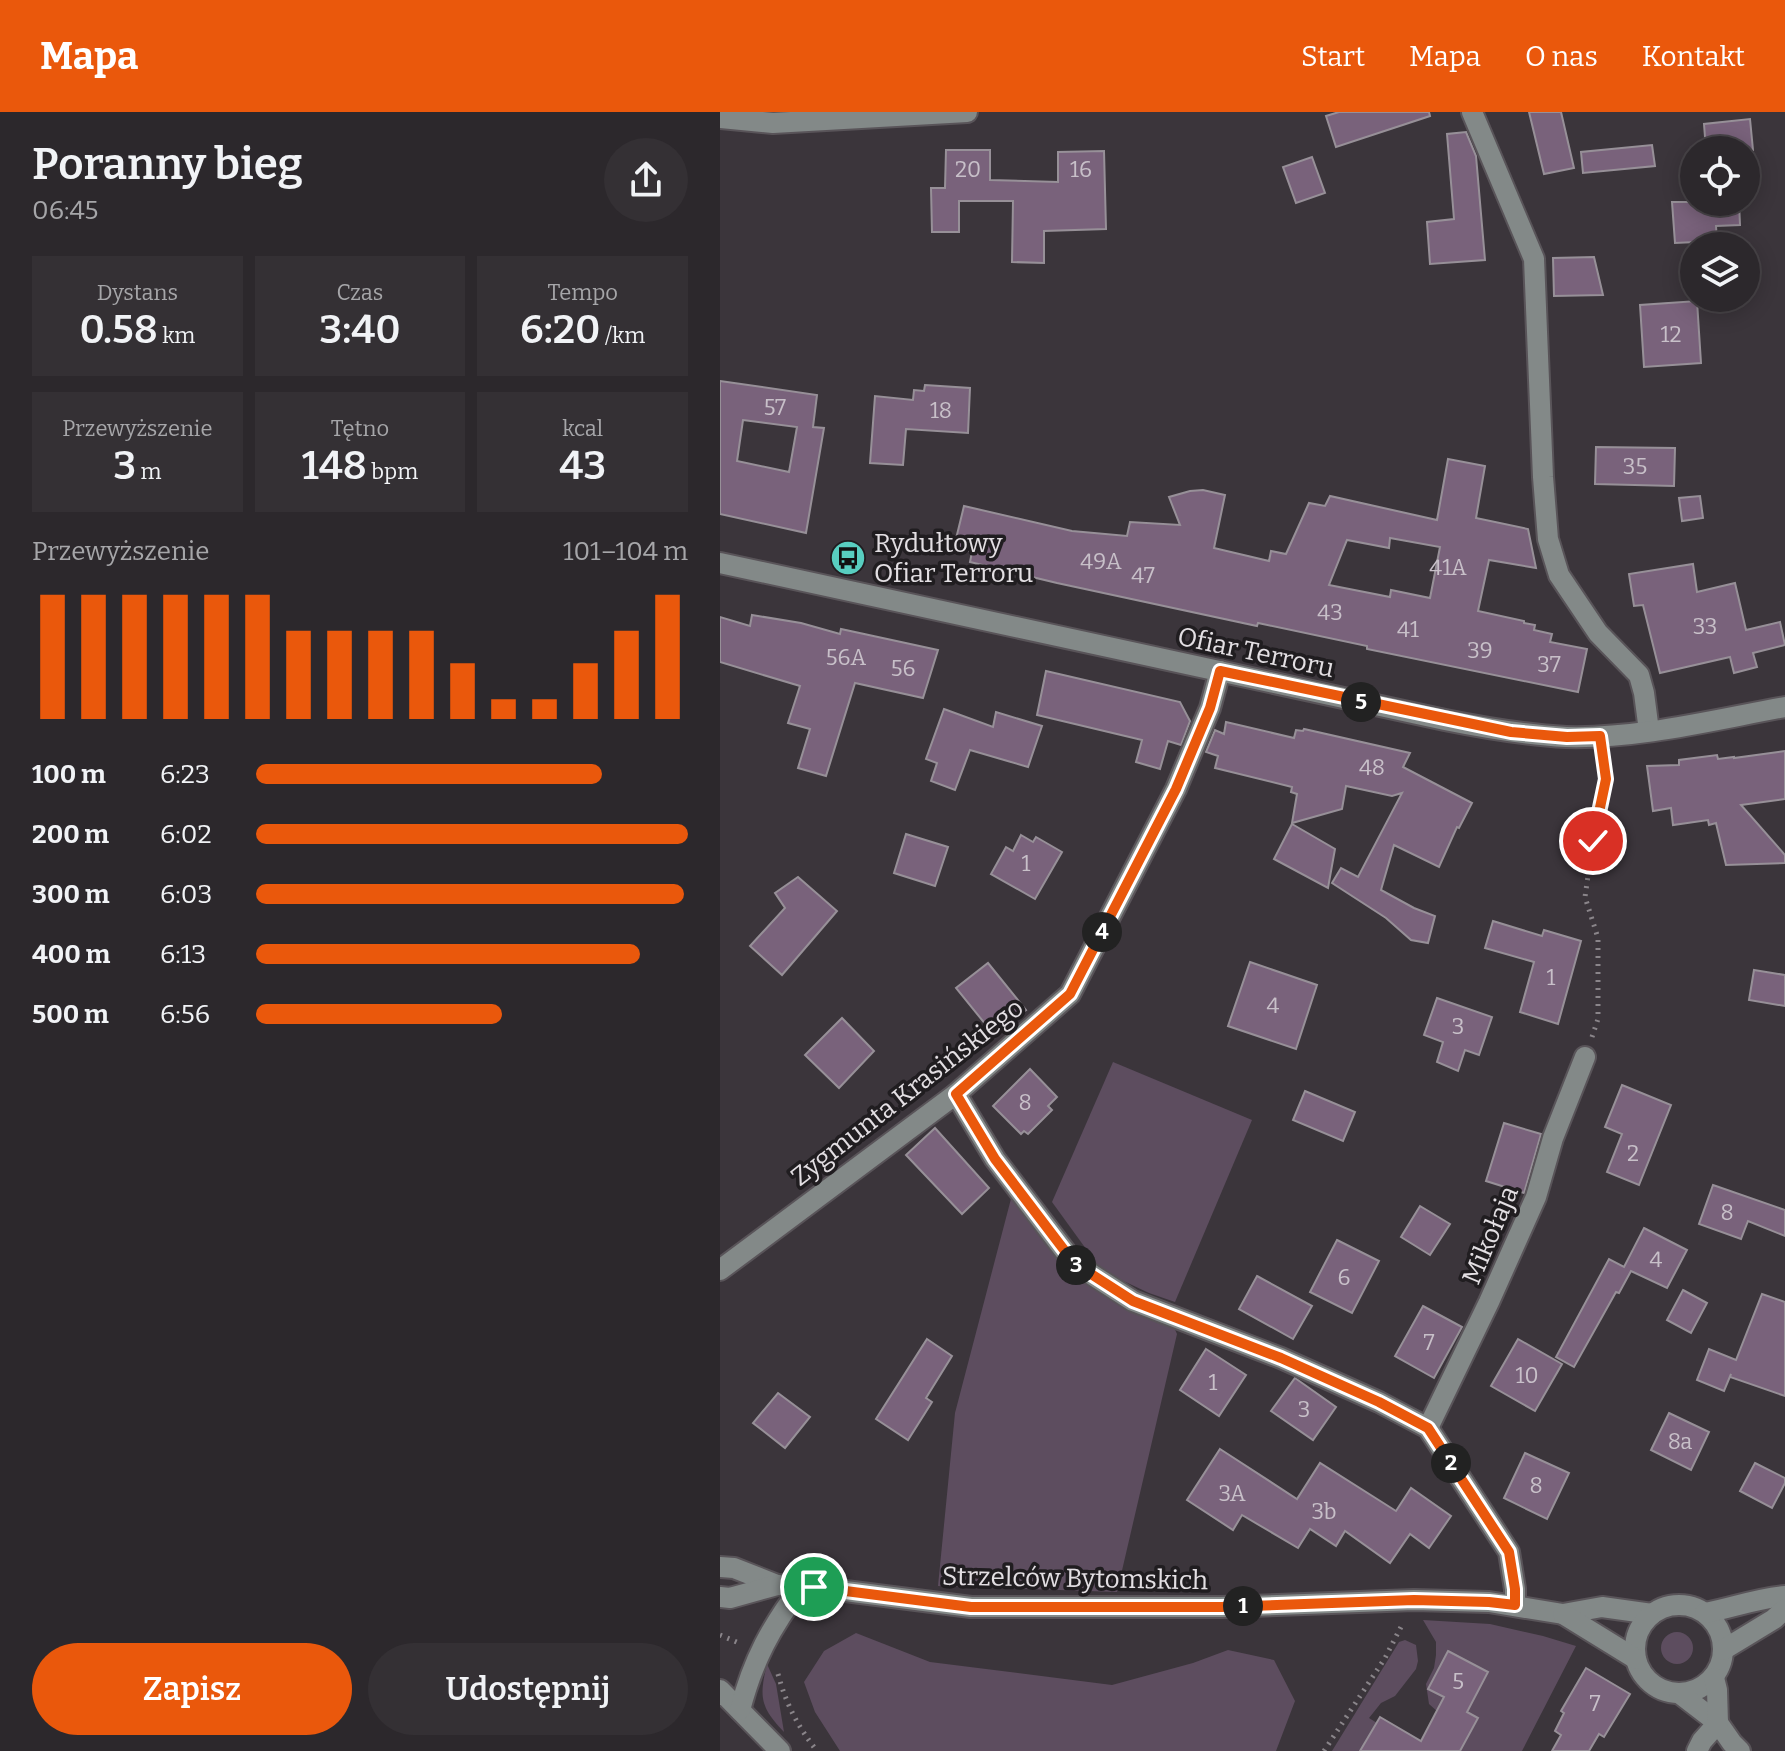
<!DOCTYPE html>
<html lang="pl">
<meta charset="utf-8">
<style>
:root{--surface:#2c282c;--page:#343034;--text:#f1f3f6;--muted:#a6a6a9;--line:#484448;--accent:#ea580c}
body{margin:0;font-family:Bitter,serif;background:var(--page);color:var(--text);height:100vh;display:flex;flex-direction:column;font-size:30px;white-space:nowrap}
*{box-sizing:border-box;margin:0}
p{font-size:26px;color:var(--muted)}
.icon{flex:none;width:44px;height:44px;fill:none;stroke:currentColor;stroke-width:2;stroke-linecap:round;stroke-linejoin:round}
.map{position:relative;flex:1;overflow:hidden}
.details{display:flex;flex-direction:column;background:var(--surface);width:720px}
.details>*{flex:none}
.fabs{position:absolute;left:960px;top:24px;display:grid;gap:16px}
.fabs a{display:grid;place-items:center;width:80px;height:80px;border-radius:50%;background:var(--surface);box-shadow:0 4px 20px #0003,0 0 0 2px var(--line);font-size:40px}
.pin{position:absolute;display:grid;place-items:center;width:68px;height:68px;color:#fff;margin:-34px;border:4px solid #fff;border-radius:50%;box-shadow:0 2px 8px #0007}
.km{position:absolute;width:40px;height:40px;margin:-20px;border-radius:50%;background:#222;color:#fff;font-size:22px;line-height:40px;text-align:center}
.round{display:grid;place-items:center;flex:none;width:84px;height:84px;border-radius:42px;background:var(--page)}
.head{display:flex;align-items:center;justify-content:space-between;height:136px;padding:0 32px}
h1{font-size:44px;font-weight:600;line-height:60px}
.stats{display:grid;grid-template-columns:repeat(3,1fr);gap:12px;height:136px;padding:8px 32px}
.stats div{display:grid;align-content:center;border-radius:0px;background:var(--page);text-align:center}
.stats b{font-size:40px;font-weight:600}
.stats small{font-size:22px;font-weight:400}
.stats p{font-size:22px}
.chart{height:224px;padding:16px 32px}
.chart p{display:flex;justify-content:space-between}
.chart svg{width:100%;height:144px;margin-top:8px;stroke:var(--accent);stroke-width:6}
.primary-button{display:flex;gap:16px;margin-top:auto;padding:16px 32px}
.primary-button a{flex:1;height:92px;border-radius:48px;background:var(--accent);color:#fff;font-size:32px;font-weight:600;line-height:92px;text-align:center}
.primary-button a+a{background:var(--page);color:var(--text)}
ul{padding:0 32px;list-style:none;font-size:26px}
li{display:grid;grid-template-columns:128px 96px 1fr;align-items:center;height:60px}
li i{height:20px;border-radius:10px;background:var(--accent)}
header{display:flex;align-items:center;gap:48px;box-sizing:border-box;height:112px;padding:0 40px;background:var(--accent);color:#fff}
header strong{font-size:38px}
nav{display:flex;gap:44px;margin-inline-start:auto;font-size:28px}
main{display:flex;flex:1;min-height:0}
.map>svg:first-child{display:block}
.green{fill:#5d4d5f}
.building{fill:#79627b;stroke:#979098;stroke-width:2;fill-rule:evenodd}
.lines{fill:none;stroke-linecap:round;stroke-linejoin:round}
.minor-casing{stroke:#595459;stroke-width:24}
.path{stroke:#8a858a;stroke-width:5;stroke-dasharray:2 6;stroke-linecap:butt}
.minor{stroke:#838988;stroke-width:20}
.route-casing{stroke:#fff;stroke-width:16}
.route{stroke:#ea580c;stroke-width:10}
.labels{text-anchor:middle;stroke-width:7;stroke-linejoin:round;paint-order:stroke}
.number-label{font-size:22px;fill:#c8c0c9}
.poi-label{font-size:26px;fill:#e3dfe3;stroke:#201d20;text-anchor:start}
.street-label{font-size:26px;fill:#e3dfe3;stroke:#201d20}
</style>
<header>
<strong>Mapa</strong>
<nav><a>Start</a><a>Mapa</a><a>O nas</a><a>Kontakt</a></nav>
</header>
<main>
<section class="details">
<div class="head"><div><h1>Poranny bieg</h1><p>06:45</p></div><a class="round"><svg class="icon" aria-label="share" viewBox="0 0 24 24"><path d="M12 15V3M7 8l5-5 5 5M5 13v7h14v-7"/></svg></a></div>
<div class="stats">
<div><p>Dystans</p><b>0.58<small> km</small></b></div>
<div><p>Czas</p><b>3:40</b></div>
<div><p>Tempo</p><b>6:20<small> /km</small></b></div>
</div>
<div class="stats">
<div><p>Przewyższenie</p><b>3<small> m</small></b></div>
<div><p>Tętno</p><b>148<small> bpm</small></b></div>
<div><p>kcal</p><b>43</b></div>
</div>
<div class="chart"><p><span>Przewyższenie</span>101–104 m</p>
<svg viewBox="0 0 160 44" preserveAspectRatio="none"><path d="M5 44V6M15 44V6M25 44V6M35 44V6M45 44V6M55 44V6M65 44V17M75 44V17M85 44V17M95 44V17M105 44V27M115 44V38M125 44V38M135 44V27M145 44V17M155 44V6"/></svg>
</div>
<ul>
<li><b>100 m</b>6:23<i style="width:80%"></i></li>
<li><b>200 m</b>6:02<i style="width:100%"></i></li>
<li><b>300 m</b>6:03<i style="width:99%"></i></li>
<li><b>400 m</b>6:13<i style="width:89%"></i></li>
<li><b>500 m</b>6:56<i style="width:57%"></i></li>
</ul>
<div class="primary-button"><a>Zapisz</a><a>Udostępnij</a></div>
</section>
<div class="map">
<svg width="1065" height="1639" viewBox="0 0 1065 1639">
<rect width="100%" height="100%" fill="#3b353b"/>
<g class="green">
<polygon points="393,950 532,1008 455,1190 429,1181 382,1159 332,1090"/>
<polygon points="292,1083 342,1150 452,1211 457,1222 397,1480 218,1474 235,1301"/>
<polygon points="703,1508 770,1512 823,1524 856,1534 802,1639 738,1639 758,1606 739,1599 719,1601 709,1592 706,1572 714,1556 716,1543 716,1530"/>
<circle cx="957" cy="1536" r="16"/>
<polygon points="136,1521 210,1550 392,1573 473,1551 508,1538 554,1548 575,1589 556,1639 120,1639 95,1600 84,1570 104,1539"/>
<polygon points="685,1528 696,1533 698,1549 696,1557 675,1584 661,1591 649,1606 657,1611 640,1639 612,1639 679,1530"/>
<path d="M 47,1552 L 56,1572 L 64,1620 C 40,1595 39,1585 47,1552 Z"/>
</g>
<g class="building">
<polygon points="619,0 709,0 710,4 616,35 606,4"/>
<polygon points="809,0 841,0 854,56 824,62"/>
<polygon points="1030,7 1033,38 986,38 984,12"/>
<polygon points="746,20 756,44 765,148 710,152 707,110 734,107 727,22"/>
<polygon points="932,33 935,54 863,61 861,40"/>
<polygon points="226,38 270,38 270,68 338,70 338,40 384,39 386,117 324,119 324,151 292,150 293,89 239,89 239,120 212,120 211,76 225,76"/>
<polygon points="592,45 605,81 576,91 563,55"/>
<polygon points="952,90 1019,90 1020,113 996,114 997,129 955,131"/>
<polygon points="874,145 883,183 834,184 833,146"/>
<polygon points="977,189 981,251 924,255 920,193"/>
<path d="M 0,269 L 97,283 L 93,315 L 104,316 L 86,421 L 0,402 ZM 23,308 L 77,315 L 69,360 L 17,349 Z"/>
<polygon points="205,273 250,276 248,321 186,317 183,353 150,351 155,284 193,288 194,278 204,279"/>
<polygon points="876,335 955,336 954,374 875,372"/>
<path d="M 728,347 L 765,354 L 756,406 L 808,417 L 816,456 L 769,448 L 758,499 L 804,509 L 804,511 L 815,513 L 814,518 L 832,522 L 830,530 L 867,537 L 858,580 L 647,537 L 647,534 L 538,511 L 537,514 L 337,471 L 250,450 L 252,440 L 234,435 L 244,394 L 352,419 L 407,424 L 410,410 L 460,413 L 449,385 L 470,379 L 483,378 L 505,383 L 494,436 L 549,449 L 551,439 L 566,442 L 589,391 L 605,394 L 610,384 L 717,408 ZM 670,426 L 720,435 L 710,486 L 671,478 L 670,485 L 609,473 L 627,428 L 669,436 Z"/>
<polygon points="980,384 983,406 962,409 959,386"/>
<polygon points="973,452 977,480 1015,471 1026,518 1060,510 1065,533 1033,541 1037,555 1014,561 1010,545 940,561 923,493 914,494 909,462"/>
<polygon points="32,503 81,511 120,522 121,517 218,538 203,586 135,571 106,664 78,656 90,617 68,611 80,574 0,550 0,505 30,514"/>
<polygon points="326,559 460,590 470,609 461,633 448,629 440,657 416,650 422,628 317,603"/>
<polygon points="224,597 273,615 276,600 322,614 308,655 250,638 235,678 211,669 217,651 206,647"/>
<polygon points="506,610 574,626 576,618 583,619 584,617 690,641 683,655 752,691 739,716 737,715 719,755 674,733 661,778 694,796 715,804 708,831 691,828 666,806 612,771 621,756 638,765 682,681 672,684 626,674 622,697 572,711 577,682 571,680 572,675 495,656 498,644 486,640 495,618 504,622"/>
<polygon points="1065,639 1065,687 1021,693 1065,743 1065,751 1006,753 996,711 989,713 988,708 953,713 951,696 933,699 927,654 959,653 959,648 997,643 998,647 1014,645 1014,646"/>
<polygon points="572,712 615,737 608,776 554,747"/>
<polygon points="186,722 228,735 215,774 174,761"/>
<polygon points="301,723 313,730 316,725 342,740 315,787 271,762 286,735 293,739"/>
<polygon points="78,765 117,799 62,863 30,834 65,796 55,781"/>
<polygon points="773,809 822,824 824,818 861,829 838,912 800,900 814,850 765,836"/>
<polygon points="530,850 597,873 576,937 508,914"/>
<polygon points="268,851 306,898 275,924 236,876"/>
<polygon points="1034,858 1065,863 1065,894 1029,888"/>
<polygon points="717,886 772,905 759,943 745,938 738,959 717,950 723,930 704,923"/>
<polygon points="122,906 154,939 119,976 85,943"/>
<polygon points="310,957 337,985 328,994 332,998 308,1022 304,1019 301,1022 273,994"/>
<polygon points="902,973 951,993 919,1073 887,1060 902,1022 885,1015"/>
<polygon points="585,979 635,1000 623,1029 573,1008"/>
<polygon points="784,1011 821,1022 804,1081 766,1069"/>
<polygon points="215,1016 269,1076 242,1102 186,1043"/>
<polygon points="993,1073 1065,1098 1065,1124 1028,1109 1021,1127 979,1112"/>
<polygon points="700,1094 730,1112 710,1143 681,1125"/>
<polygon points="924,1116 967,1138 947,1176 911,1159 899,1181 896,1180 854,1255 836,1245 889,1147 904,1155"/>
<polygon points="617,1128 659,1149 632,1201 590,1180"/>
<polygon points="537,1164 592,1194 573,1227 519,1197"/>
<polygon points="963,1178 987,1191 971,1221 947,1208"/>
<polygon points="1042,1182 1065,1190 1065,1284 1010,1265 1011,1262 1004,1279 977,1268 989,1237 1016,1248"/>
<polygon points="703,1194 742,1215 714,1266 675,1244"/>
<polygon points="207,1227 232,1244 206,1286 212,1290 188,1328 156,1307"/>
<polygon points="798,1227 842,1252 815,1299 771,1274"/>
<polygon points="486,1237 526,1263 499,1304 460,1278"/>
<polygon points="575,1266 616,1295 593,1328 551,1299"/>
<polygon points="58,1281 90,1305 65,1336 33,1311"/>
<polygon points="949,1301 989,1320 971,1358 931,1338"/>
<polygon points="500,1337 577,1387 600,1351 676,1399 691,1376 731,1404 709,1436 690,1422 670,1451 625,1419 616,1434 590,1417 578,1436 522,1403 513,1418 467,1388"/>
<polygon points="805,1341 849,1361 827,1407 784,1386"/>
<polygon points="1035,1351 1065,1366 1065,1371 1052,1396 1020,1379"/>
<polygon points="728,1539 768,1560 747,1600 758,1606 740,1639 640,1639 660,1605 701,1629 724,1585 708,1577"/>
<polygon points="866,1556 910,1582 884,1625 879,1622 869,1639 832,1639 841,1623 835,1619 844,1601 841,1599"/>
</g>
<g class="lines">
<g class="minor-casing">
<g id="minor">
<polyline points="752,0 814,147 823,365 828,427 839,463 878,521 919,563 924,581 929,619"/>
<polyline points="0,6 53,11 247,0"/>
<path d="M 0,451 L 725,608 C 765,616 805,623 846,625 C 919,627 993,608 1065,595"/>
<polyline points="236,982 275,1047 354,1151 413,1189 561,1246 659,1290 708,1316 789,1440 795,1477 795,1493"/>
<polyline points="0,1158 236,982 350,882 456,677 490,596 500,559"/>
<polyline points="708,1316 769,1190 816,1085 833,1026 865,945"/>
<polyline points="0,1455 14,1456 57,1473 94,1475 251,1495 501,1495 694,1488 769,1490 843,1502 882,1495 932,1502"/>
<polyline points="0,1485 10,1486 57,1473"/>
<circle cx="959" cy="1537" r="44"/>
<path d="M 985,1501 C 1012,1496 1038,1486 1065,1484"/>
<polyline points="843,1502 916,1547"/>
<polyline points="1003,1538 1054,1507 1065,1497"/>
<polyline points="0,1578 60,1639"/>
<polyline points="959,1581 998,1611 1012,1631 1020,1639"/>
<path d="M 20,1598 C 33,1548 51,1515 82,1474"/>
<polyline points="977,1639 982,1629 998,1611 997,1578 994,1566"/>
</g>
</g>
<g class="path">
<polyline points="872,925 878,907 878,826 865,785 873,729 886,667 883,648"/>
<polyline points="0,1523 19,1531"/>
<path d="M 58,1562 C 66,1592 78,1615 97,1639"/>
<polyline points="604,1639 665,1546 683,1511"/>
</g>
<use href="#minor" class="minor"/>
</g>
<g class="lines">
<g class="route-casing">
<polyline id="route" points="94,1475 251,1495 501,1495 694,1488 769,1490 795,1493 795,1477 789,1440 708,1316 659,1290 561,1246 413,1189 354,1151 275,1047 236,982 350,882 456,677 490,596 500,559 791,620 847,625 880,624 886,667 873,729"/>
</g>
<use href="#route" class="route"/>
</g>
<defs>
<g id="bus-disc" transform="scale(1.8)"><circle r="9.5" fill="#58cec0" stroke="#201d20"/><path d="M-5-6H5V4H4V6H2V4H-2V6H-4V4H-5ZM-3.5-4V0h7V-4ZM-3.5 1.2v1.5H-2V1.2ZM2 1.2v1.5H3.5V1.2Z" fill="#111"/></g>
</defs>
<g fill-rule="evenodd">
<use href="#bus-disc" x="128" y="446"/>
</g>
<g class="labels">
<g class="number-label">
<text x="248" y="65">20</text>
<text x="361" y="65">16</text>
<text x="951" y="230">12</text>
<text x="55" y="303">57</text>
<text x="221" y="306">18</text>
<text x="915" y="362">35</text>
<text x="381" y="457">49A</text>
<text x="728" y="463">41A</text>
<text x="423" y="471">47</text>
<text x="610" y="508">43</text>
<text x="985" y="522">33</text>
<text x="688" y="525">41</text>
<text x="760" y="546">39</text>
<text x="126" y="553">56A</text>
<text x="829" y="560">37</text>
<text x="183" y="564">56</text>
<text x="652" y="663">48</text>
<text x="306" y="759">1</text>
<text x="831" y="873">1</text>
<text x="553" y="901">4</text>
<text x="738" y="922">3</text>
<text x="305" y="998">8</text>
<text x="913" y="1049">2</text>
<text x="1007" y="1108">8</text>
<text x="936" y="1155">4</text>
<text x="624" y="1173">6</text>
<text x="709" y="1238">7</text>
<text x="807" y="1271">10</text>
<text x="493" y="1278">1</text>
<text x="584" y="1305">3</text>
<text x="960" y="1337">8a</text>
<text x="816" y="1381">8</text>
<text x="512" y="1389">3A</text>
<text x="604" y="1407">3b</text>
<text x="738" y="1577">5</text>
<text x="875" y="1599">7</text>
</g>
<g class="poi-label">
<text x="154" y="440">Rydułtowy<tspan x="154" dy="30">Ofiar Terroru</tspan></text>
</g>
<g class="street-label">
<text transform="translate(536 540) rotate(12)" y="9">Ofiar Terroru</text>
<text transform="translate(187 980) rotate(-38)" y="9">Zygmunta Krasińskiego</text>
<text transform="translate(770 1123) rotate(-67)" y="9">Mikołaja</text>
<text transform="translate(355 1466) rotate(1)" y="9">Strzelców Bytomskich</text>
</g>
</g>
</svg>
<div class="fabs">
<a><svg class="icon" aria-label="locate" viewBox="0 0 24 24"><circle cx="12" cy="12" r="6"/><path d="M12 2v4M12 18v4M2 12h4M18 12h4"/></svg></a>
<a><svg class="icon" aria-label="layers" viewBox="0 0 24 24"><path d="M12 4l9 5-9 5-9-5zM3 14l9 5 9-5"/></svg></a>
</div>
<div class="pin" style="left:94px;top:1475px;background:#1e9e55"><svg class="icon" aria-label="arrive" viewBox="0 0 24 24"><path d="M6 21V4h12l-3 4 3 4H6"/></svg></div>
<div class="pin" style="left:873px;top:729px;background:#d93025"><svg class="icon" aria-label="check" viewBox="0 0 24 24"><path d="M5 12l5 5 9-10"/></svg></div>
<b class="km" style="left:523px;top:1494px">1</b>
<b class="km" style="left:731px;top:1351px">2</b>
<b class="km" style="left:356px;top:1153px">3</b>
<b class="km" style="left:382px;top:820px">4</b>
<b class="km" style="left:641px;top:590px">5</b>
</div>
</main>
